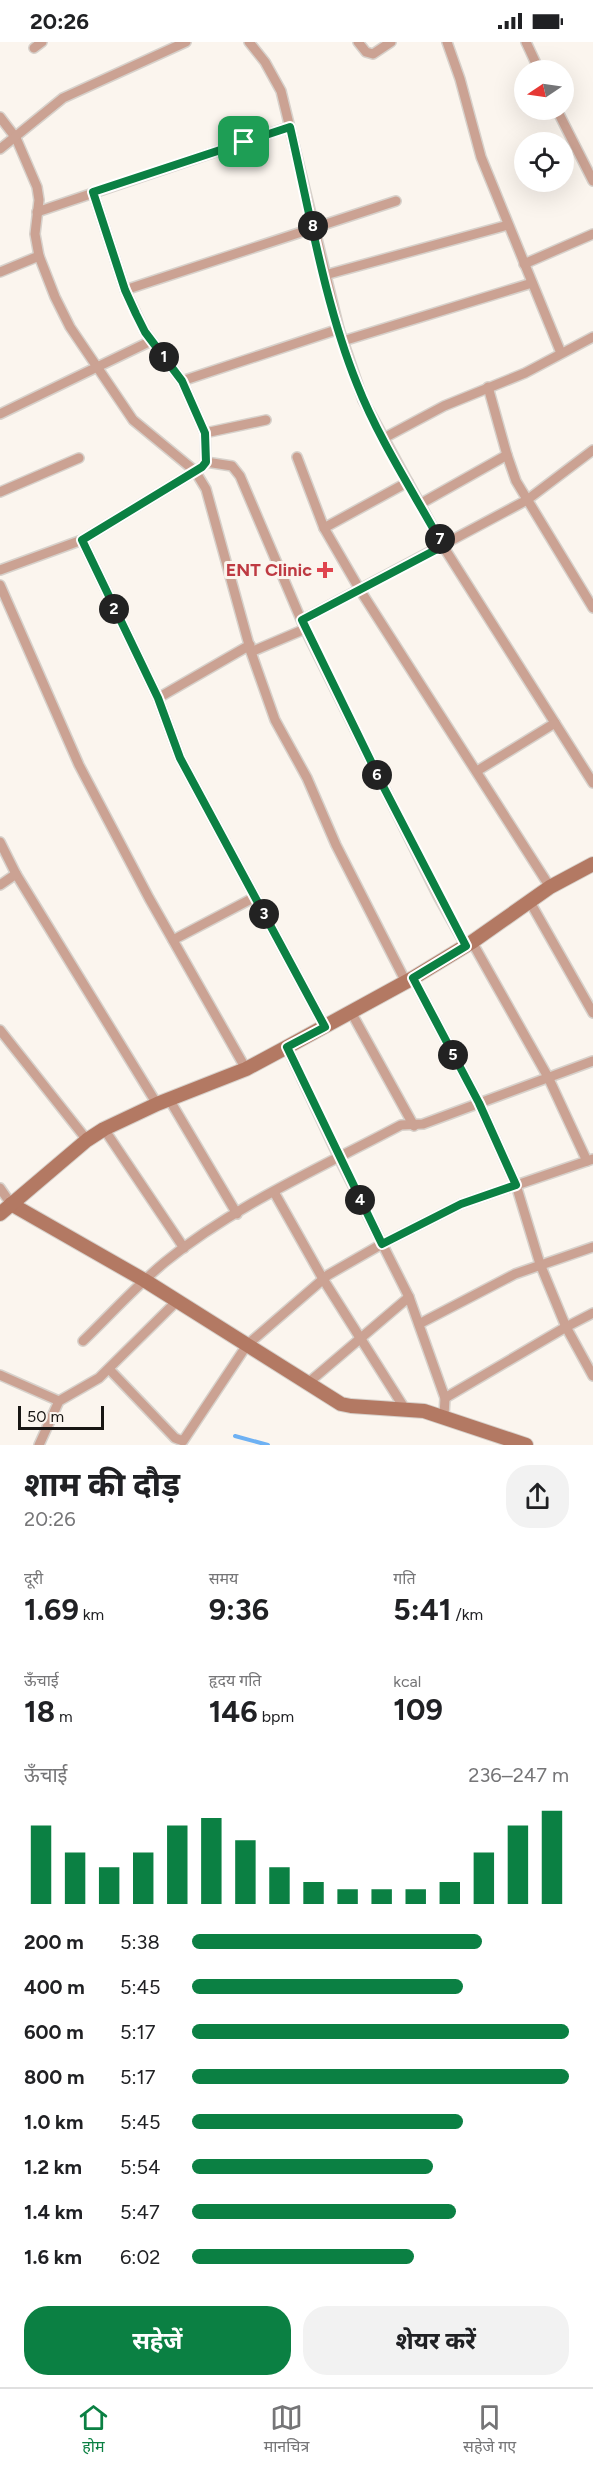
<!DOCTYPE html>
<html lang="hi">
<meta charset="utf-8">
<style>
:root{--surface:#fff;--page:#f2f2f2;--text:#202124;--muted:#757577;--line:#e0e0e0;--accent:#0b8043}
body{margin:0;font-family:Figtree,"Noto Sans Devanagari",sans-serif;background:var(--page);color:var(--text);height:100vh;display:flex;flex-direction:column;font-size:22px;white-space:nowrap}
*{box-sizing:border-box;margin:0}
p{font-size:20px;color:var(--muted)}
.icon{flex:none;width:33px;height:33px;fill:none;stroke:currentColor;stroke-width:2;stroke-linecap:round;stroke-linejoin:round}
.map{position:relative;height:1403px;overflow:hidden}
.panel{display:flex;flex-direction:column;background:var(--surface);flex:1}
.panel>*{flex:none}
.needle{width:39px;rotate:257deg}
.tools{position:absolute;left:514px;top:18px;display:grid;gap:12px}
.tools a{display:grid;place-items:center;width:60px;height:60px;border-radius:50%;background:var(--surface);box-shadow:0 6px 24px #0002;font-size:30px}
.scale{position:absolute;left:18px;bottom:15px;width:86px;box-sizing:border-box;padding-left:6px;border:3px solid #181613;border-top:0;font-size:16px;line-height:21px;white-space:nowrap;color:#181613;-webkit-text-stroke:4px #fbf5ee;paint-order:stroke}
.pin{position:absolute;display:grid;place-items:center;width:51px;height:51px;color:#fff;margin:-26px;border-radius:12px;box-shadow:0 3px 9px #0006}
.km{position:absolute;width:30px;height:30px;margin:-15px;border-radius:50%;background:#222;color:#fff;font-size:16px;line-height:30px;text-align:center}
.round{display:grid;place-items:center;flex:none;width:63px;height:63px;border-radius:24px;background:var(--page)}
.headline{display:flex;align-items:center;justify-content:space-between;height:102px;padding:0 24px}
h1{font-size:33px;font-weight:700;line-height:45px}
.metrics{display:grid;grid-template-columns:repeat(3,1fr);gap:9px;height:102px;padding:6px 24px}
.metrics div{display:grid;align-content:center}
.metrics b{font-size:30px;font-weight:700}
.metrics small{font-size:16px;font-weight:400}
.metrics p{font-size:16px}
.chart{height:168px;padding:12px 24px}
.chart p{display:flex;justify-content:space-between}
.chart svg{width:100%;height:108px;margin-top:6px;stroke:var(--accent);stroke-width:6}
.primary-button{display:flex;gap:12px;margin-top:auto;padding:12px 24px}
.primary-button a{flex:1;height:69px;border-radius:24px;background:var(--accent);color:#fff;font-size:24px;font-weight:700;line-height:69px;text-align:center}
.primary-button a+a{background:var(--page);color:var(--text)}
ul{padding:0 24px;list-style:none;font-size:20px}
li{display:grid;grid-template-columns:96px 72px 1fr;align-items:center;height:45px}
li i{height:15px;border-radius:8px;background:var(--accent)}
.status{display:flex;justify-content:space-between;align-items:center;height:42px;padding:0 30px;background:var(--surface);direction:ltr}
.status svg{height:16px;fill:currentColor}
.tab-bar{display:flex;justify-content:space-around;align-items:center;height:84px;border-top:2px solid var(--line);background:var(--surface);font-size:16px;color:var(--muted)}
.tab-bar a{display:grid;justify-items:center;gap:3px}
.tab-bar .on{color:var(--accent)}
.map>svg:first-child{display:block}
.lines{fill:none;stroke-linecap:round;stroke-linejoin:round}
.stream{stroke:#6eb1f3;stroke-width:4}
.street-casing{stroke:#d7d1cb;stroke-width:12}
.secondary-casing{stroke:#d7d1cb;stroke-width:16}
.street{stroke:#cba293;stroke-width:9}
.secondary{stroke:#b37963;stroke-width:14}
.route-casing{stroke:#fff;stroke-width:12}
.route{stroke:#0b8043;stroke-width:8}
.health-dot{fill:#e0444e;stroke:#fbf5ee;stroke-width:2}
.labels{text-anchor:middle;stroke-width:6;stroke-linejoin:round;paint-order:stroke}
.health-label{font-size:18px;font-weight:bold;fill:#be3a42;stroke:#fbf5ee;text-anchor:end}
</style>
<div class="status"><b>20:26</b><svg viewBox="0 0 49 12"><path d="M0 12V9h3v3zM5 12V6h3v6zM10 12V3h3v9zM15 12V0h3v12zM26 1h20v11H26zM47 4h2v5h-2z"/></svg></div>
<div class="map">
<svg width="593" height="1403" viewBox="0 0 593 1403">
<rect width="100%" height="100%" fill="#fbf5ee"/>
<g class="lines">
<polyline class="stream" points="235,1394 268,1403"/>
<g class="street-casing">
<g id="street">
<polyline points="249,0 265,20 281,49 339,287 363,358 443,504 593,741"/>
<polyline points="358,0 366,10 373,12 391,0"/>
<polyline points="447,0 460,37 481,115 561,311"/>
<polyline points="526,0 539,28"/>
<polyline points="34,6 42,0"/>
<polyline points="557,68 593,139"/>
<polyline points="0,75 16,96 37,145 39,158 35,192 39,214 55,255 70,285 133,378 195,429 206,447 251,610 275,678 307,736 336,803 406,940"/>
<polyline points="0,107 63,56 186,0"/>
<polyline points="37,170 289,85"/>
<polyline points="524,222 593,192"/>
<polyline points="0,230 39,214"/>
<polyline points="325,233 508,183"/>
<polyline points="125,248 396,159"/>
<polyline points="343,299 532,241"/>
<polyline points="182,339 339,287"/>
<polyline points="488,345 507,413 516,439 593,566"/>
<polyline points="0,372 151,299"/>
<polyline points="205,391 266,378"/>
<polyline points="384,396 444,364 525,331 593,295"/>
<polyline points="297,415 324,486 360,548 550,845"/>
<polyline points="206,420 232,424 240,434 305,587 438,854 466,904"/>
<polyline points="0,450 79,416"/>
<polyline points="420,462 507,413"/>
<polyline points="324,486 408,440"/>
<polyline points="82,498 158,656 180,716 325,985"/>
<polyline points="0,528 82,498 202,425 206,420 205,391 182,339 145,290 136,271 125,248 93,150"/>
<polyline points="0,543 79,723 149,856 246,1027"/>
<polyline points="302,578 527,458 593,408"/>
<polyline points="251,610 305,587"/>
<polyline points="158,656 250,603"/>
<polyline points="477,729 555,681"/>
<polyline points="0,800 16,832 157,1062"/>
<polyline points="0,843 16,832"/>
<polyline points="530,860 593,971"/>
<polyline points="173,898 255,855"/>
<polyline points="472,900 548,1035 587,1119 593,1117"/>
<polyline points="413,936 479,1061 516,1143 540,1222 566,1285 593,1271"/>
<polyline points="351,970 414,1084"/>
<polyline points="0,988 87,1098"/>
<polyline points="287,1005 339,1116 409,1255 445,1356 444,1374"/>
<polyline points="169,1057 237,1172"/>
<polyline points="104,1087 184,1206"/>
<polyline points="0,1146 11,1162"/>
<polyline points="274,1150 323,1237 405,1367"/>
<polyline points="419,1282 515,1232 593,1205"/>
<path d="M 83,1299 C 110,1273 136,1244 165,1220 C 235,1163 322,1125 401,1083 L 423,1082 L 593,1019"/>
<polyline points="109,1327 175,1396 183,1399 247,1303 328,1233 382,1202 461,1162 587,1119"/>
<polyline points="0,1333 59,1359"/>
<polyline points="308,1341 409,1255"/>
<polyline points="445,1356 566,1285 593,1334"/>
<polyline points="39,1403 59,1359 99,1336 177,1259"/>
</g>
</g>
<g class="secondary-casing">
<g id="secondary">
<polyline points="11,1162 144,1238 341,1362 351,1364 424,1369 526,1403"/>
<polyline points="0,1172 87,1098 104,1087 157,1062 246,1027 287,1005 413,936 472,900 550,845 593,822"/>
</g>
</g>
<use href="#street" class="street"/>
<use href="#secondary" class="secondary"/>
</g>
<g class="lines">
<g class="route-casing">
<path id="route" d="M 290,85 C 309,167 325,263 357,342 C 379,398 414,451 443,504 L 302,578 L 383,744 L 466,904 L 413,936 L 479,1061 L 516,1143 L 461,1162 L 382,1202 L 287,1005 L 325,985 L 180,716 L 158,656 L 82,498 L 202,425 L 206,420 L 205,391 L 182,339 L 145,290 L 136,272 L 125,248 L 93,150 Z"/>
</g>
<use href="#route" class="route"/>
</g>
<path class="health-dot" d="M322 519h6v6h6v6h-6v6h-6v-6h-6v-6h6z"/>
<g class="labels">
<g class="health-label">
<text x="312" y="534">ENT Clinic</text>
</g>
</g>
</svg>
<div class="tools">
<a><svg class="needle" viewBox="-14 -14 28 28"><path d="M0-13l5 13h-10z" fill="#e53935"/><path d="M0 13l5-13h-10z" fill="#757577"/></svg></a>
<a><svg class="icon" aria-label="locate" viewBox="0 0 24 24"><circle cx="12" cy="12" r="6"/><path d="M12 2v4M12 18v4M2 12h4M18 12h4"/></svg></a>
</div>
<div class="scale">50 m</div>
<div class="pin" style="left:244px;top:100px;background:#1e9e55"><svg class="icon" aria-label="arrive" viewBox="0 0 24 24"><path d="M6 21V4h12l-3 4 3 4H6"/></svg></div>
<b class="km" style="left:164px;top:315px">1</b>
<b class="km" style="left:114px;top:567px">2</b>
<b class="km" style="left:264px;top:872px">3</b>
<b class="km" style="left:360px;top:1158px">4</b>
<b class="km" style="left:453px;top:1013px">5</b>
<b class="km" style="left:377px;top:733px">6</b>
<b class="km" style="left:440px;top:497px">7</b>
<b class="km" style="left:313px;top:184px">8</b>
</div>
<section class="panel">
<div class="headline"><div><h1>शाम की दौड़</h1><p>20:26</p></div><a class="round"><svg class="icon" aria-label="share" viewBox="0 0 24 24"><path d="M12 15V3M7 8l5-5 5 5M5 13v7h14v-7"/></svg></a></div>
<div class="metrics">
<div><p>दूरी</p><b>1.69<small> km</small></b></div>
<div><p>समय</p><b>9:36</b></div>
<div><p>गति</p><b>5:41<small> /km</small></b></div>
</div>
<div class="metrics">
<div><p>ऊँचाई</p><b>18<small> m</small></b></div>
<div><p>हृदय गति</p><b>146<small> bpm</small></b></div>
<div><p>kcal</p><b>109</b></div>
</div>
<div class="chart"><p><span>ऊँचाई</span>236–247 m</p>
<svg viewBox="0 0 160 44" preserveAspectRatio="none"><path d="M5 44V12M15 44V23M25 44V29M35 44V23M45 44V12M55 44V9M65 44V18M75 44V29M85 44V35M95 44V38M105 44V38M115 44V38M125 44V35M135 44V23M145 44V12M155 44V6"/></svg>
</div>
<ul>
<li><b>200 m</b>5:38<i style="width:77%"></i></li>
<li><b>400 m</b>5:45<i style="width:72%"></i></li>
<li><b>600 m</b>5:17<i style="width:100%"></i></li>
<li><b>800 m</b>5:17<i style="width:100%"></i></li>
<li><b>1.0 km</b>5:45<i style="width:72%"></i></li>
<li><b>1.2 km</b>5:54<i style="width:64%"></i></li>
<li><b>1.4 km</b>5:47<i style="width:70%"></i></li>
<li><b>1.6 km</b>6:02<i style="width:59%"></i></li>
</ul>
<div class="primary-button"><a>सहेजें</a><a>शेयर करें</a></div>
</section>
<nav class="tab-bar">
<a class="on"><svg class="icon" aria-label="home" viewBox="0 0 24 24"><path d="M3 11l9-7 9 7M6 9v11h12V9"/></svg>होम</a>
<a><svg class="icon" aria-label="map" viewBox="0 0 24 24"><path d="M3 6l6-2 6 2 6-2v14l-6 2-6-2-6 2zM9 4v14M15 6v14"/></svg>मानचित्र</a>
<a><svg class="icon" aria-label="saved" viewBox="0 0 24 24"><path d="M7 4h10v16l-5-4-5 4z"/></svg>सहेजे गए</a>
</nav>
